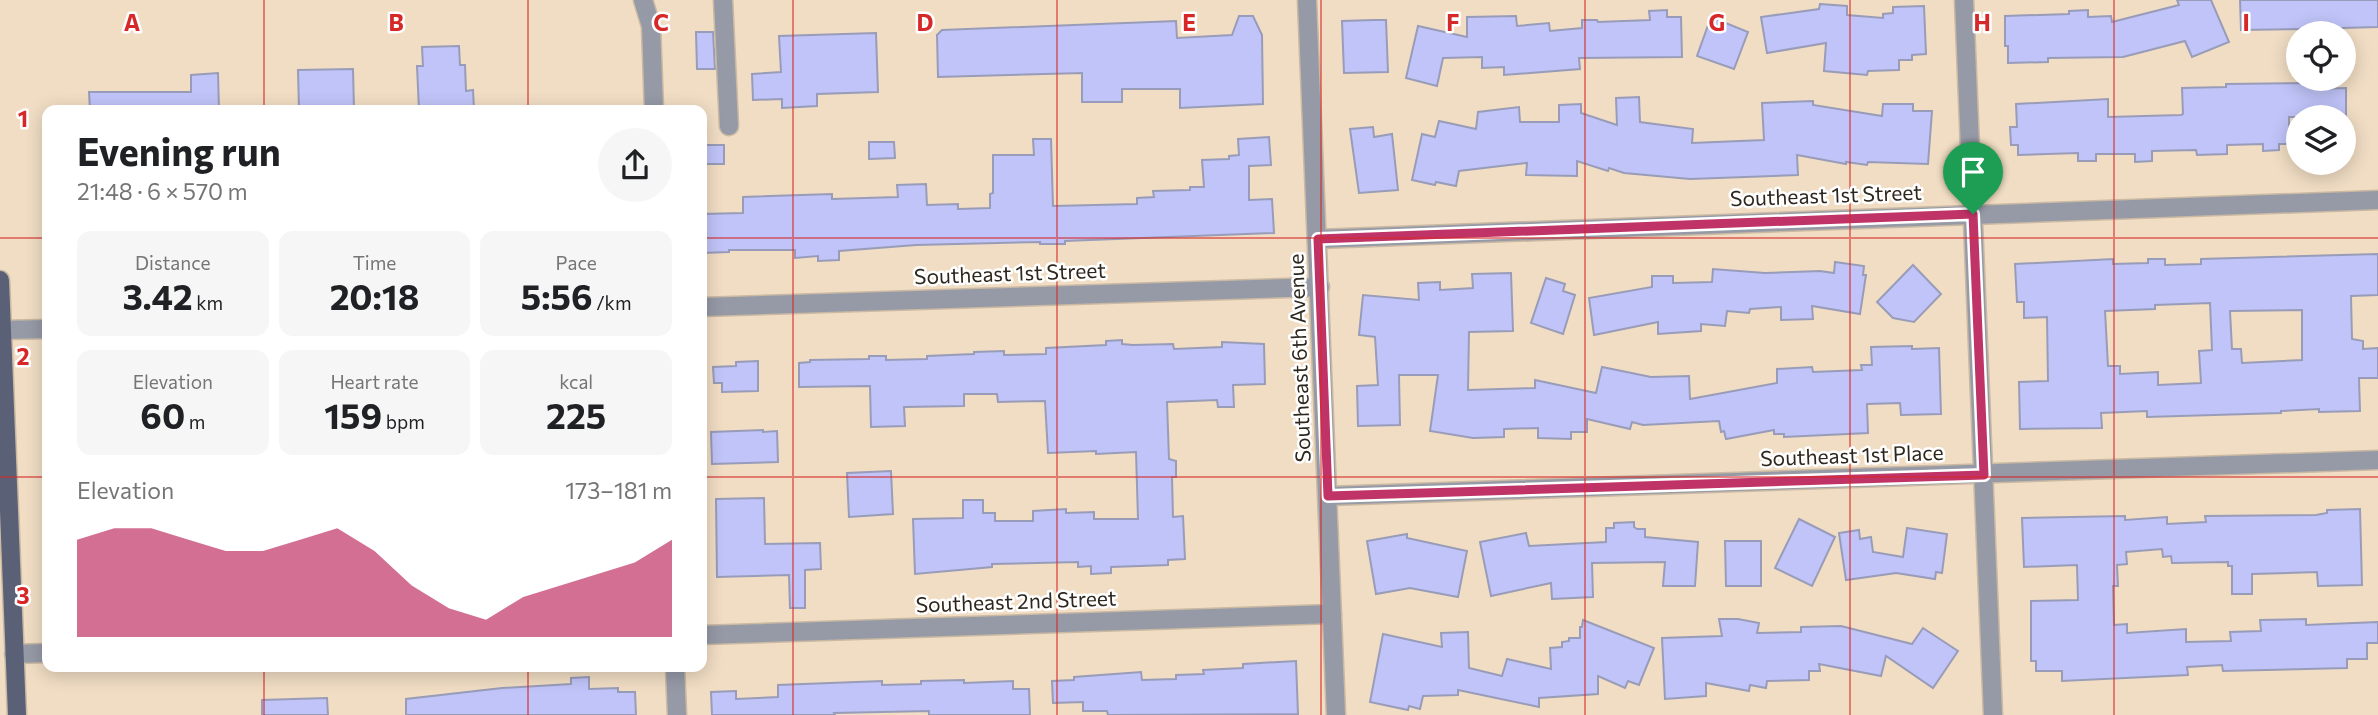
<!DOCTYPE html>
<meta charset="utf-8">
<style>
:root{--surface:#fff;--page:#f6f6f6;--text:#202124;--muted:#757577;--accent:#c03366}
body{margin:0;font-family:Commissioner,sans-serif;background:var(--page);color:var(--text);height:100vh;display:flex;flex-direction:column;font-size:26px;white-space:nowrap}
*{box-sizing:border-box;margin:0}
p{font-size:23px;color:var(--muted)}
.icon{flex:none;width:38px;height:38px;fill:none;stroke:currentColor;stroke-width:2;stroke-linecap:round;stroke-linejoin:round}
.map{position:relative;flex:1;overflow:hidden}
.side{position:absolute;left:42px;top:105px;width:665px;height:567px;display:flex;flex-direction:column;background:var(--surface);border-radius:14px;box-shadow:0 4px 18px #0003}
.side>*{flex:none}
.fabs{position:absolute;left:2286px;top:21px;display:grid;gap:14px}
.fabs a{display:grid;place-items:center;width:70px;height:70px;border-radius:50%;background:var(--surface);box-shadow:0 4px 18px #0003;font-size:35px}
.pin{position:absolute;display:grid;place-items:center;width:60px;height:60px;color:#fff;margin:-72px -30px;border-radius:50% 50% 50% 0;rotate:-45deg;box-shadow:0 0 7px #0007}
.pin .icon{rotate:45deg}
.round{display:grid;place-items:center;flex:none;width:74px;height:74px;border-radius:37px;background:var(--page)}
.headline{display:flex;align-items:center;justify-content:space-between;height:119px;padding:0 35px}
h1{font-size:38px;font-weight:700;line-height:52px}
.figures{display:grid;grid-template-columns:repeat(3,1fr);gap:10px;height:119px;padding:7px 35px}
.figures div{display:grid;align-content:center;border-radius:14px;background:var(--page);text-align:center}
.figures b{font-size:35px;font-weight:700}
.figures small{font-size:19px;font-weight:400}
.figures p{font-size:19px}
.chart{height:196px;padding:14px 35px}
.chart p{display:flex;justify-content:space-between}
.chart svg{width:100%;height:126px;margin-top:7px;fill:var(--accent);opacity:.7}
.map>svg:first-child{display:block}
.building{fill:#c0c4f8;stroke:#999cb8;stroke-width:2;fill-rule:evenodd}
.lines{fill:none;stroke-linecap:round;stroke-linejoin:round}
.minor-casing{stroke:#cab9a3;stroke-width:21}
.major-casing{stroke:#cab9a3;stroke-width:21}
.minor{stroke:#969aa7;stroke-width:18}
.major{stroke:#5a6075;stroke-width:18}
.route-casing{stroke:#fff;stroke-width:14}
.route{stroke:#c03366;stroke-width:9}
.grid{fill:none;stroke:#d62828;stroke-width:2;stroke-opacity:0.55}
.labels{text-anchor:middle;stroke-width:5;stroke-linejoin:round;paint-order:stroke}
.street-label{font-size:21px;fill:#2e271d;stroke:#fff}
.grid-label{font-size:23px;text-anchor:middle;font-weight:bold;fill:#d62828;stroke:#fff;stroke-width:5;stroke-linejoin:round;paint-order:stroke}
</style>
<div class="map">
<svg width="2378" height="715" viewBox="0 0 2378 715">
<rect width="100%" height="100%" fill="#f1ddc4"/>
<g class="building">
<polygon points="2177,0 2211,0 2229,42 2192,57 2185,41 2123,57 2048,58 2048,62 2008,63 2008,46 2005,46 2005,16 2069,14 2069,11 2088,10 2088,17 2111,16 2112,22 2179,5"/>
<polygon points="2240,0 2378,0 2378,27 2342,28 2340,33 2302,33 2303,29 2241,30"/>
<polygon points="1820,4 1847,6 1847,15 1883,18 1883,14 1893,13 1893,7 1924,6 1926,54 1912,55 1912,60 1899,60 1899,70 1868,71 1867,75 1824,71 1826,43 1767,53 1761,17 1819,9"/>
<polygon points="1667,10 1667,17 1681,17 1682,57 1579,58 1580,69 1504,75 1504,67 1482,68 1482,57 1443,58 1437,86 1406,78 1418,26 1467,37 1467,17 1516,16 1517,26 1549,23 1550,31 1582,28 1582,20 1597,20 1598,22 1650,20 1649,11"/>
<polygon points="1239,16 1253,16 1262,35 1263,104 1180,108 1180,89 1122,89 1122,102 1082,102 1082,73 938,77 937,35 942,30 1176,21 1177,38 1232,35"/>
<polygon points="1711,17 1748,32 1734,69 1697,56"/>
<polygon points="1374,20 1386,20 1388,72 1344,73 1342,21"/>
<polygon points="696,32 713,32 715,69 697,69"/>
<polygon points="876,33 878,92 817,94 817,106 782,108 782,99 753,100 752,74 781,72 779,36"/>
<polygon points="459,46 460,65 465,65 466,91 473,90 474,110 419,110 417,66 423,66 422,47"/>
<polygon points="353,69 354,110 299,110 298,70"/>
<polygon points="218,73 219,110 90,110 89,92 191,92 191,75"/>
<polygon points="2313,83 2313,89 2346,88 2346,117 2289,117 2289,144 2279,144 2279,150 2263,151 2263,144 2227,145 2227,154 2197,155 2196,150 2152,151 2152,161 2135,162 2135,154 2096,154 2096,161 2078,161 2078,153 2018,155 2018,145 2011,145 2010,127 2017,127 2016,104 2108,99 2108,117 2181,115 2183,114 2182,88 2226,87 2226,84"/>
<polygon points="1639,97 1640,122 1693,129 1692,143 1764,140 1762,103 1813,101 1813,105 1882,116 1883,104 1913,104 1913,111 1932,111 1928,164 1868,162 1867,165 1846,162 1846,164 1797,155 1798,175 1690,179 1624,173 1609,168 1608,171 1577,161 1577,176 1526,175 1527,163 1459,171 1456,186 1436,182 1435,185 1412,180 1422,134 1435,137 1439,121 1476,129 1478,112 1519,107 1520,122 1559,122 1559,105 1581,104 1581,113 1617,125 1616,98"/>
<polygon points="1373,127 1374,137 1392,134 1398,190 1359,193 1350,129"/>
<polygon points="1269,137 1271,165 1249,166 1249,200 1272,199 1274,233 1065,241 1065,244 1040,244 1040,242 916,245 839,251 839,260 818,261 818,256 795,258 795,250 729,250 729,252 702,253 702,214 743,213 743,197 832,194 832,199 898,197 897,185 926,184 927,205 958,204 958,209 990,208 990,194 993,193 993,155 1034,155 1033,139 1051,139 1053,206 1137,204 1137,198 1154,197 1153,191 1190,190 1190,187 1204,187 1202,160 1229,159 1229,156 1239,155 1238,139"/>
<polygon points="869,142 894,142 895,158 869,159"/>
<rect x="702" y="145" width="22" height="19"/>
<path d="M 2378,254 L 2378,295 L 2351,296 L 2352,339 L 2363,341 L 2363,349 L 2378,348 L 2378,378 L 2359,378 L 2360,411 L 2319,412 L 2319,409 L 2281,411 L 2281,413 L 2147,417 L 2147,411 L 2101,413 L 2102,428 L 2020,429 L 2019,382 L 2048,381 L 2047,317 L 2024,318 L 2024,302 L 2017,302 L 2015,264 L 2113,259 L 2113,264 L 2148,263 L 2148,259 L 2165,259 L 2165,265 L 2201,264 L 2201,259 ZM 2210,303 L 2212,350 L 2199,351 L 2201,383 L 2158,385 L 2158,372 L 2120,374 L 2120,366 L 2108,366 L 2105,311 L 2155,309 L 2155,305 ZM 2302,310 L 2302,360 L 2242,363 L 2241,349 L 2232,349 L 2230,311 Z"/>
<polygon points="1835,262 1864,266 1863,275 1866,275 1860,314 1812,306 1813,319 1781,320 1781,307 1750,309 1749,313 1727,311 1725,326 1701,324 1701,331 1658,334 1658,322 1594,335 1589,298 1652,287 1652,276 1673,276 1673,283 1712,282 1713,269 1765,273 1820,271 1834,273"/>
<polygon points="1913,265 1941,294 1914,322 1893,318 1877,302"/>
<polygon points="1511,273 1513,331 1469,332 1468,390 1535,388 1535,380 1596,393 1602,367 1651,377 1689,376 1690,399 1777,383 1777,369 1812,367 1813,372 1862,370 1861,365 1872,365 1871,347 1912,346 1912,349 1939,348 1941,414 1901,415 1900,403 1867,404 1868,433 1784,437 1784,434 1774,434 1774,430 1726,439 1724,431 1721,432 1719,421 1643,425 1632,422 1630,429 1587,419 1587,432 1571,432 1571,439 1538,438 1538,428 1504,429 1504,437 1473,438 1430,431 1438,375 1399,375 1400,425 1358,426 1357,386 1378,385 1375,337 1359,335 1363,295 1419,300 1418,283 1440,282 1440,290 1473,288 1472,274"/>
<polygon points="1546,278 1565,284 1563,291 1575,295 1563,334 1531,323"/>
<polygon points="1122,340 1122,344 1133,345 1173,344 1174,349 1222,347 1222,342 1264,344 1265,384 1233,385 1234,407 1218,407 1217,400 1167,402 1169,459 1176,461 1176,477 1172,477 1173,517 1183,516 1185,559 1168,560 1168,565 1111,567 1111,573 1091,574 1091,566 1078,567 1078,562 992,564 992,567 915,574 913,519 963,518 963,500 983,500 983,513 995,513 995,521 1033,521 1033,511 1066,509 1066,513 1094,512 1094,519 1138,519 1136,452 1096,454 1096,451 1048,453 1045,401 998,402 997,394 964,394 964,406 904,407 905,426 871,427 870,386 799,387 799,363 810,362 810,360 869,359 869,356 886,356 886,360 927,359 927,356 974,354 974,352 1004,351 1004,355 1046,354 1046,348 1106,345 1106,341"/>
<polygon points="758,361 758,391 722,392 722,383 714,383 713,367 736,366 736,362"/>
<polygon points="763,430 763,432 777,431 778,462 712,464 711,432"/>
<polygon points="891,471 893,514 849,517 847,473"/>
<polygon points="764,498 765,544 820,543 821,569 805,570 805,608 790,608 789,575 717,577 716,499"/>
<polygon points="2360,509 2362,585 2318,586 2317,572 2252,574 2252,594 2232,594 2232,566 2228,566 2228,562 2172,563 2171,556 2163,557 2162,549 2126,552 2127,564 2117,565 2118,586 2113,586 2114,625 2127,624 2127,633 2186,629 2186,642 2231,641 2230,632 2261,631 2260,620 2306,619 2306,625 2378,622 2378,643 2367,643 2367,659 2347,659 2347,668 2223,671 2222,665 2187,667 2188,675 2062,681 2062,671 2036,671 2036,661 2031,661 2031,601 2078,600 2077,565 2024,567 2022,518 2125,516 2125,520 2167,517 2167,524 2206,522 2205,516 2316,515 2327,513 2327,510"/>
<polygon points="1799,519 1835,537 1812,586 1775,568"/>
<polygon points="1634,522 1634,527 1637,529 1645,529 1645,537 1698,542 1695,586 1663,586 1665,562 1592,563 1593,597 1552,599 1551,583 1491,596 1480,542 1526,533 1529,546 1606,542 1606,528 1614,528 1614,523"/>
<polygon points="1907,528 1947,534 1942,573 1936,572 1935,579 1896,573 1846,580 1839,533 1859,530 1860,539 1871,537 1873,552 1903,557"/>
<polygon points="1407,534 1407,538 1467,551 1458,597 1410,588 1376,594 1367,541"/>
<polygon points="1725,541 1761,541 1761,586 1726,586"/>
<polygon points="1719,619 1738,619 1759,623 1757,633 1801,632 1801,627 1841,626 1912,644 1923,628 1958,651 1933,688 1886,656 1881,676 1819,664 1820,671 1809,671 1809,680 1767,681 1766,688 1750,685 1749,691 1706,683 1706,696 1665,699 1662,638 1722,636"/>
<polygon points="1583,620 1654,648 1639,685 1628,681 1625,688 1598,676 1598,694 1539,698 1539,707 1458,690 1458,695 1423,696 1420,709 1409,706 1408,710 1370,702 1383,634 1442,647 1441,633 1468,632 1469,668 1502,676 1507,659 1551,669 1550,648 1562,647 1562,642 1569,641 1569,638 1580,638 1580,627 1582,627"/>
<polygon points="1296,661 1298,714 1108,715 1107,711 1083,711 1083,702 1053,703 1052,681 1074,680 1074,677 1141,672 1142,680 1176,679 1176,675 1204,674 1203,670 1243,668 1243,664"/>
<polygon points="589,677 589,689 618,688 618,692 635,692 636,715 406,715 406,699 502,688 571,684 571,678"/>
<polygon points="964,680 964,683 1013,681 1013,689 1029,689 1030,715 929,715 929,711 834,713 835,715 712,715 711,692 736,691 736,699 778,697 778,685 882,681 882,685 921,684 921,681"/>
<polygon points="327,698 328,715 262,715 262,700"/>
</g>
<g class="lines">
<g class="minor-casing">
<g id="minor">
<polyline points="643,0 651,26 654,110"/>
<polyline points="723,0 729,126"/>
<polyline points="1307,0 1336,715"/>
<polyline points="1964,0 1993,715"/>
<polyline points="1318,239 2378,200"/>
<polyline points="702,307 1320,287"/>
<polyline points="2,330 47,329"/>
<polyline points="1328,496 2378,460"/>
<polyline points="702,635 1332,614"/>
<polyline points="14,654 47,653"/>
<polyline points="675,667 677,715"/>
</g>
</g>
<g class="major-casing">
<polyline id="major" points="0,280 17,715"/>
</g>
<use href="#minor" class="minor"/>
<use href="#major" class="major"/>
</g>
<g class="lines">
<g class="route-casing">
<polygon id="route" points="1973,214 1984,475 1328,496 1318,239"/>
</g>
<use href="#route" class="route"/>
</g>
<path class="grid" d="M 264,0 L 264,110M 528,0 L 528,110M 793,0 L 793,715M 1057,0 L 1057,715M 1321,0 L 1321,715M 1585,0 L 1585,715M 1850,0 L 1850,715M 2114,0 L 2114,715M 0,238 L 47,238M 702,238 L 2378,238M 0,477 L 47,477M 702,477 L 2378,477M 264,667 L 264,715M 528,667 L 528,715"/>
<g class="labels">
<g class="street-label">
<text transform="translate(1826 196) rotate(-2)" y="7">Southeast 1st Street</text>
<text transform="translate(1010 274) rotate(-2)" y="7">Southeast 1st Street</text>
<text transform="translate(1300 358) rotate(-92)" y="7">Southeast 6th Avenue</text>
<text transform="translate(1852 456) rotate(-2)" y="7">Southeast 1st Place</text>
<text transform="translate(1016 602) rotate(-2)" y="7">Southeast 2nd Street</text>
</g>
</g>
<g class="grid-label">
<text x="132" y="31">A</text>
<text x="396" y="31">B</text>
<text x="661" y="31">C</text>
<text x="925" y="31">D</text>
<text x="1189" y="31">E</text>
<text x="1453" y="31">F</text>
<text x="1717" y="31">G</text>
<text x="1982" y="31">H</text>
<text x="2246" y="31">I</text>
<text x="23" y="127">1</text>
<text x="23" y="365">2</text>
<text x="23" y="604">3</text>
</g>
</svg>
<div class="fabs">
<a><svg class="icon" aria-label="locate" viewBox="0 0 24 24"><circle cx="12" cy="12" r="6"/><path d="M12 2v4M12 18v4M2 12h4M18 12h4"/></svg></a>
<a><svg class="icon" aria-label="layers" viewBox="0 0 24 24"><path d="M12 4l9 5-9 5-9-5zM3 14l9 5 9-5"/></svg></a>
</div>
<div class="pin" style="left:1973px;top:214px;background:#1e9e55"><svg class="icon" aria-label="arrive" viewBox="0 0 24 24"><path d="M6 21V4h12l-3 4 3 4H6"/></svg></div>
<section class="side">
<div class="headline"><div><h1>Evening run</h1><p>21:48 · 6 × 570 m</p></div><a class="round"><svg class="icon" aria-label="share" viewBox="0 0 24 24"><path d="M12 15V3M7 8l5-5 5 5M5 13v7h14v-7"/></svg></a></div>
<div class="figures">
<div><p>Distance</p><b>3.42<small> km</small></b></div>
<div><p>Time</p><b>20:18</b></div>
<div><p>Pace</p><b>5:56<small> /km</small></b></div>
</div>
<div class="figures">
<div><p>Elevation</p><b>60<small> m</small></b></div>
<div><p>Heart rate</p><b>159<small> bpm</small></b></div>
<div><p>kcal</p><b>225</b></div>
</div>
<div class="chart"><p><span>Elevation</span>173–181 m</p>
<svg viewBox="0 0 160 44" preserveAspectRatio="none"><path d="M0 44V10L10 6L20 6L30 10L40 14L50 14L60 10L70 6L80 14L90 26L100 34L110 38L120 30L130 26L140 22L150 18L160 10V44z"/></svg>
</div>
</section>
</div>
